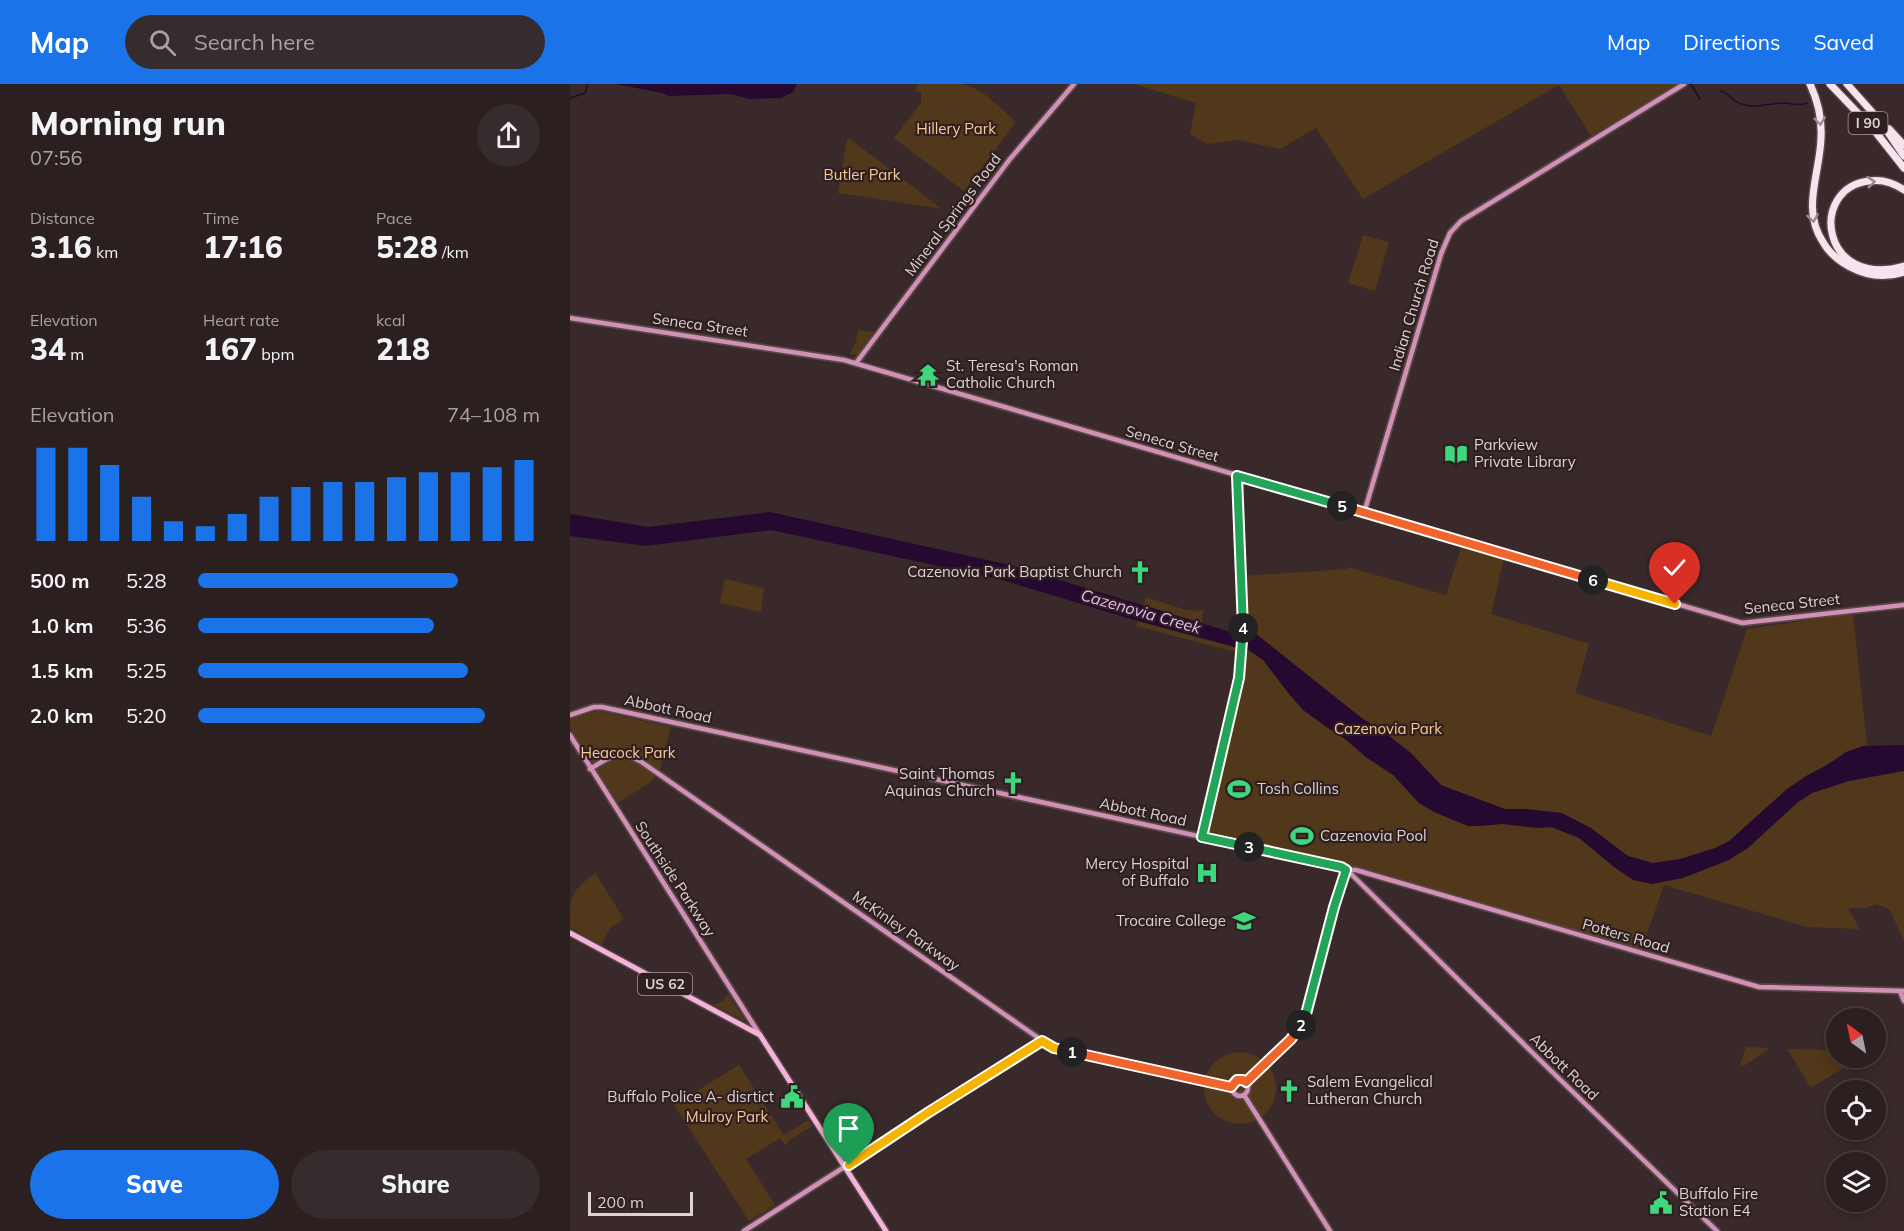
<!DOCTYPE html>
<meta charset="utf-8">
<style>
:root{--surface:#2b1f20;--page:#372c2d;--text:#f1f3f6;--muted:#a6a2a5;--line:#473d3e;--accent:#1a73e8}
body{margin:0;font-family:Mulish,sans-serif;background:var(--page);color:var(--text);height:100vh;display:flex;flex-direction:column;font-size:22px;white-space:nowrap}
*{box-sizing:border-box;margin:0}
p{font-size:20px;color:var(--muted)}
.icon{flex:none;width:33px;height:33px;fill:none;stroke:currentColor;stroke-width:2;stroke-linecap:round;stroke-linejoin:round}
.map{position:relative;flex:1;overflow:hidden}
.drawer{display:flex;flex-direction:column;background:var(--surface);width:570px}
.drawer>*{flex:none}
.needle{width:39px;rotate:327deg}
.controls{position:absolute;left:1256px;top:924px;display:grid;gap:12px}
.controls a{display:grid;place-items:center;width:60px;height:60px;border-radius:50%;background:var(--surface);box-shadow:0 3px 15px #0003,0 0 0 2px var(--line);font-size:30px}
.scale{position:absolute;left:18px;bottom:15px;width:105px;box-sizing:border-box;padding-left:6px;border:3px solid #ddd2d3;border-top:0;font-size:16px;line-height:21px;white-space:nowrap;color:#ddd2d3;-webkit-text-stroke:4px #2f1f20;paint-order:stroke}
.pin{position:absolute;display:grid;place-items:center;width:51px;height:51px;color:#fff;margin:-62px -26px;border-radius:50% 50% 50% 0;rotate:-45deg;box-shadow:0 0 6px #0007}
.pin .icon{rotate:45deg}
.km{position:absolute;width:30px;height:30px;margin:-15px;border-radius:50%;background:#222;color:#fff;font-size:16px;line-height:30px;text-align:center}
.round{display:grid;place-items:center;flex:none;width:63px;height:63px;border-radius:32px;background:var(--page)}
.head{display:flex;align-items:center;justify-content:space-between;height:102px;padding:0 30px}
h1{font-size:33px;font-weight:800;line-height:45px}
.stats{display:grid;grid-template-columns:repeat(3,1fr);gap:9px;height:102px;padding:6px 30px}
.stats div{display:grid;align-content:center}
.stats b{font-size:30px;font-weight:800}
.stats small{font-size:16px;font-weight:400}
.stats p{font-size:16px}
.chart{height:168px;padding:12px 30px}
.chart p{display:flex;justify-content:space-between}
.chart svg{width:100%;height:108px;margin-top:6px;stroke:var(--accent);stroke-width:6}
.cta{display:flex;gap:12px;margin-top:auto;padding:12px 30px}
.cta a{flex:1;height:69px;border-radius:36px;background:var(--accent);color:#fff;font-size:24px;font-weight:800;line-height:69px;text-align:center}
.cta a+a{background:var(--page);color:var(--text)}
ul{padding:0 30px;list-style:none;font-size:20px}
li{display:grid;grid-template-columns:96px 72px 1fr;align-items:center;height:45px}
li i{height:15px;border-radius:8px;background:var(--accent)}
header{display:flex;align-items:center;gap:36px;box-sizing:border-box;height:84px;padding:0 30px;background:var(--accent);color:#fff}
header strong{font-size:28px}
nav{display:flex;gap:33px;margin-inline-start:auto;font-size:21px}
.search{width:420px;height:54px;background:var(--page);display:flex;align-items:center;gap:15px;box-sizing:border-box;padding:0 21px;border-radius:33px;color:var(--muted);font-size:22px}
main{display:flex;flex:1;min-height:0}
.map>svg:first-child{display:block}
.green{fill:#52381a}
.water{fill:#260930}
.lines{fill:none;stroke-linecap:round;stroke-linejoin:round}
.stream{stroke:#260930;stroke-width:1.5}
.secondary-casing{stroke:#574748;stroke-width:8}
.primary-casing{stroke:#574748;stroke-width:8}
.highway-casing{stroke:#574748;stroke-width:10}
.secondary{stroke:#d290b6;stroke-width:4.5}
.primary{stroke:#f6b2d9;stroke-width:5}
.highway{stroke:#f7e2ed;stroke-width:7}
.oneway{stroke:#9d8a91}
.split-1-casing{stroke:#fff;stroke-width:12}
.split-2-casing{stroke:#fff;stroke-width:12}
.split-3-casing{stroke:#fff;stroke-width:12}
.split-4-casing{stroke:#fff;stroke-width:12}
.split-5-casing{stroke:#fff;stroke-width:12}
.split-6-casing{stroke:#fff;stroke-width:12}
.split-7-casing{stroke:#fff;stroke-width:12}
.split-1{stroke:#f5b400;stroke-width:8}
.split-2{stroke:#f0652b;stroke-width:8}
.split-3{stroke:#22a559;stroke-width:8}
.split-4{stroke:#22a559;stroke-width:8}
.split-5{stroke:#22a559;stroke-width:8}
.split-6{stroke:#f0652b;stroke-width:8}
.split-7{stroke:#f5b400;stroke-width:8}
.labels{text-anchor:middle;stroke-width:4.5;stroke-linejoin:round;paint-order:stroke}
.shield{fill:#2f1f20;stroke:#a99c9d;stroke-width:1.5}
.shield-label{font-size:14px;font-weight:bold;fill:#ddd2d3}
.park-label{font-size:15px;fill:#faca96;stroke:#2f1f20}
.street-label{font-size:15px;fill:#ddd2d3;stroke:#2f1f20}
.poi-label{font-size:15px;fill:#ddd2d3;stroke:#2f1f20;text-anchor:start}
.water-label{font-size:16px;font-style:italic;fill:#eab9fe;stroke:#2f1f20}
</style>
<header>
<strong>Map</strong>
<div class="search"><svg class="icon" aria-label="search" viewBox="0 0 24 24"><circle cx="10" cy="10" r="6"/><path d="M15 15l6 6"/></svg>Search here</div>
<nav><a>Map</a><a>Directions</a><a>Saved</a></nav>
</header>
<main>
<section class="drawer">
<div class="head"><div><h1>Morning run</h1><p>07:56</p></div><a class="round"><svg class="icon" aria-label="share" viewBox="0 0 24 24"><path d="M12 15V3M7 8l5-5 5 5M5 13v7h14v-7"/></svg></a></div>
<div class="stats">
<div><p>Distance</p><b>3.16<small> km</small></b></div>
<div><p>Time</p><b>17:16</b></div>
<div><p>Pace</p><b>5:28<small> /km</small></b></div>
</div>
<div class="stats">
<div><p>Elevation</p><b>34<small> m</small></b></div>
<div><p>Heart rate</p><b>167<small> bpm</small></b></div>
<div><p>kcal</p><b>218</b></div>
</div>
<div class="chart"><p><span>Elevation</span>74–108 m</p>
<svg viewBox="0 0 160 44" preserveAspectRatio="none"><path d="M5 44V6M15 44V6M25 44V13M35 44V26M45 44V36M55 44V38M65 44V33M75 44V26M85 44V22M95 44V20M105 44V20M115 44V18M125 44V16M135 44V16M145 44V14M155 44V11"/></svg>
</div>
<ul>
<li><b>500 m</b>5:28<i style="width:76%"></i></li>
<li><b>1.0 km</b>5:36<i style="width:69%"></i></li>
<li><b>1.5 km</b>5:25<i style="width:79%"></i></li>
<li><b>2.0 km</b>5:20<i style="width:84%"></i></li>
</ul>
<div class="cta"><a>Save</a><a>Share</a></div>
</section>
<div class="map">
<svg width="1334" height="1147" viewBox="0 0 1334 1147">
<rect width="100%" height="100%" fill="#39292a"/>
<g class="green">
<path d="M 348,0 C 362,0 378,0 392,0 C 413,4 430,24 446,38 L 394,107 L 324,54 L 351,19 L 351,8 L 345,7 Z"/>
<polygon points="564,0 1107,0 1021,52 989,1 793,115 746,44 710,65 667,56 637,60 620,50 626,19"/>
<polygon points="277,55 280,55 372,125 268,109"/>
<polygon points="793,151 819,158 805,207 778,199"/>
<polygon points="288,246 304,248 287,271 280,270 286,257"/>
<polygon points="892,461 934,475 921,530 1019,560 1005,609 1141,652 1177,545 1283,530 1298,670 1334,680 1334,857 1320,826 1307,820 1296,824 1278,824 1290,845 1237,843 1094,801 1071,867 771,782 635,751 672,601 677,541 674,492 777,485 778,483 876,511"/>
<polygon points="155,495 194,504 191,528 150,519"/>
<polygon points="576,513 616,526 633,527 632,539 574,521"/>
<polygon points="568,537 666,564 666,568 566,542"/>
<polygon points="28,627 101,643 90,686 82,697 48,719 0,645 0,634"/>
<path d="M 25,789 L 54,835 L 40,844 L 31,861 L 0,843 C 0,810 0,809 25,789 Z"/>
<polygon points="158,910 175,936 175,937 144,921 153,917"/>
<polygon points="1176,963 1198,964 1198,966 1172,983 1170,981"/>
<polygon points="1217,965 1266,966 1266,974 1290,974 1241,1004"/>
<circle cx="670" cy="1004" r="36"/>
<polygon points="169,981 214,1051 238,1036 242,1042 218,1057 219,1058 215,1061 210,1054 176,1075 205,1121 179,1137 104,1021"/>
</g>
<g class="water">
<polygon points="46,0 227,0 223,8 211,14 179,15 161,10 99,12 92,9"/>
<polygon points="200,428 440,481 667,550 685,549 793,635 813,647 841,669 871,701 935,725 956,725 992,729 1021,744 1058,772 1083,779 1110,775 1145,764 1159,757 1217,705 1236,692 1257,681 1276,668 1293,662 1334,661 1334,687 1279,697 1242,709 1227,719 1178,764 1159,776 1113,794 1082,800 1063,796 1044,783 1009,754 981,743 968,744 932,740 910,742 898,742 864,728 849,719 823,691 797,674 775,655 755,642 733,626 719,610 693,576 680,567 561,535 429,495 201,446 76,462 0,452 0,430 78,443"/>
</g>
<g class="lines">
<g class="stream">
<polyline points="1121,0 1130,15"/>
<path d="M 1151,7 C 1159,9 1163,18 1171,20 C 1184,25 1200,19 1214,19 C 1222,19 1230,23 1237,19"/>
<polyline points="0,14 15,9 18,0"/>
</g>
<g class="secondary-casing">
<g id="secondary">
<polyline points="0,234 274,276 1172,539 1334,521"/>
<polyline points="286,279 440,75 504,0"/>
<polyline points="794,429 871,170 880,149 891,137 1114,0"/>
<polyline points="0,631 24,623 32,623 771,783 776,785 974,980 1147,1147"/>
<polyline points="0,651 190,951"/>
<path d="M 20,685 C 40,673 48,664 70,677 L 480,962 L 661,1003"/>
<polyline points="631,753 665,613 671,575 673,526 667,392"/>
<polyline points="777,786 786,786 1189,903 1334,907"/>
<polyline points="1330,907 1334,917"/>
<circle cx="670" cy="1004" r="8"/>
<polyline points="676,998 721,955 733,938 764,823 776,785"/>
<polyline points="674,1011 760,1147"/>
<polyline points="174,1147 472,957"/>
</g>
</g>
<g class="primary-casing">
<polyline id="primary" points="0,849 190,951 316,1147"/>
</g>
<g class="highway-casing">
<g id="highway">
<path d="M 1240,0 C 1248,17 1252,36 1251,54 C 1250,90 1231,125 1253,158 C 1259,169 1269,177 1280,183 C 1297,192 1316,194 1334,188"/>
<polyline points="1260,0 1304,46 1334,84"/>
<polyline points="1277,0 1311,38 1334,72"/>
<polyline points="1319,45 1334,61"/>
<path d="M 1334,106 C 1324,99 1311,95 1299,97 C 1238,104 1251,206 1334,182"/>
</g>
</g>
<use href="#secondary" class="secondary"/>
<use href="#primary" class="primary"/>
<use href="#highway" class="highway"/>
</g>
<defs><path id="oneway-chevron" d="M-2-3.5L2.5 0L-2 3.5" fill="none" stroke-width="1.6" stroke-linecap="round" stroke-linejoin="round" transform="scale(1.5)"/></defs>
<g class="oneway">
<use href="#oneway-chevron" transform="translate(1250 37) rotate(83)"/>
<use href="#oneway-chevron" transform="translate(1301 98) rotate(-6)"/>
<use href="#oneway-chevron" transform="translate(1243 134) rotate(81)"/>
</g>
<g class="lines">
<g class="split-1-casing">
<polyline id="split-1" points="279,1081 359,1028 472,957 484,964 502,968"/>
</g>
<g class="split-2-casing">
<polyline id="split-2" points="502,968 661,1003 667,996 673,996 676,998 721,955 731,941"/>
</g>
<g class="split-3-casing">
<polyline id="split-3" points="679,763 771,783 776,786 764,823 736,930 731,941"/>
</g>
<g class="split-4-casing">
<polyline id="split-4" points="673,544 669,594 632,753 679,763"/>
</g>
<g class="split-5-casing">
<polyline id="split-5" points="673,544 667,392 772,422"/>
</g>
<g class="split-6-casing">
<polyline id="split-6" points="772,422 1023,496"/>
</g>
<g class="split-7-casing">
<polyline id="split-7" points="1023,496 1105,520"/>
</g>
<use href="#split-1" class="split-1"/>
<use href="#split-2" class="split-2"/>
<use href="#split-3" class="split-3"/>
<use href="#split-4" class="split-4"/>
<use href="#split-5" class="split-5"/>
<use href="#split-6" class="split-6"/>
<use href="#split-7" class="split-7"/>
</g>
<defs>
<g id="temple-bare" transform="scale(1.8)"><path d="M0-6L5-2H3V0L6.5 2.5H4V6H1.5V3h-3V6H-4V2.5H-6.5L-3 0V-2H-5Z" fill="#3fd77d" stroke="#2f1f20" stroke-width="2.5" paint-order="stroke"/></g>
<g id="library-bare" transform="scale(1.8)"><path d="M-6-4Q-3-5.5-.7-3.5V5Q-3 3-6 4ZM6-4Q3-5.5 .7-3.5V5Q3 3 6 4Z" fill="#3fd77d" stroke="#2f1f20" stroke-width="2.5" paint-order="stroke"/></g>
<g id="church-bare" transform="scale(1.8)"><path d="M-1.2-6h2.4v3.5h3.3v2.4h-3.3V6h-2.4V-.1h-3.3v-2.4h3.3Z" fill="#3fd77d" stroke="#2f1f20" stroke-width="2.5" paint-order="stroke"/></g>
<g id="stadium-bare" transform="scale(1.8)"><path d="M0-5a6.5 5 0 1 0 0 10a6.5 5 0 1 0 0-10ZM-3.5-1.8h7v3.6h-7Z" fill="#3fd77d" stroke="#2f1f20" stroke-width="2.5" paint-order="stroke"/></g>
<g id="hospital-bare" transform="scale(1.8)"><path d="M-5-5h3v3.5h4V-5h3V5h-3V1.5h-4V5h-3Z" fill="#3fd77d" stroke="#2f1f20" stroke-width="2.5" paint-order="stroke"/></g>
<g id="university-bare" transform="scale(1.8)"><path d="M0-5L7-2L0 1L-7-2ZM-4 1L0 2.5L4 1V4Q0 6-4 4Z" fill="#3fd77d" stroke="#2f1f20" stroke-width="2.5" paint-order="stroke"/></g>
<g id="civic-bare" transform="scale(1.8)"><path d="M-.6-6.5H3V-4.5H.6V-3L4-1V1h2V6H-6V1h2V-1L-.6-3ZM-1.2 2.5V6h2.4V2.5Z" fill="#3fd77d" stroke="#2f1f20" stroke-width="2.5" paint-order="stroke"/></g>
</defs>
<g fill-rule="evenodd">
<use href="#temple-bare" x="358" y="291"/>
<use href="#library-bare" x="886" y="370"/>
<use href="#church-bare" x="570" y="488"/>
<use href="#church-bare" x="443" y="699"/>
<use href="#stadium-bare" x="669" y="705"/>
<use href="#stadium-bare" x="732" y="752"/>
<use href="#hospital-bare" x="637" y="789"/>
<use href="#university-bare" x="674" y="837"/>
<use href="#church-bare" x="719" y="1007"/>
<use href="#civic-bare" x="222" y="1013"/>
<use href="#civic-bare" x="1091" y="1119"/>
</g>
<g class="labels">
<g class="shield">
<rect x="1278.5" y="28" width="39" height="22" rx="4.5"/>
<rect x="68" y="889" width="54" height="22" rx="4.5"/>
</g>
<g class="shield-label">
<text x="1298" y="44">I 90</text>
<text x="95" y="905">US 62</text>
</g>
<g class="park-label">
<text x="386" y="50">Hillery Park</text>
<text x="292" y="96">Butler Park</text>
<text x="818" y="650">Cazenovia Park</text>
<text x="58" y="674">Heacock Park</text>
<text x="157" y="1038">Mulroy Park</text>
</g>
<g class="street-label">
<text transform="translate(383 131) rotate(-53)" y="5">Mineral Springs Road</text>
<text transform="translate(844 221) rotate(-73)" y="5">Indian Church Road</text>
<text transform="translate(130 241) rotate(8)" y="5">Seneca Street</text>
<text transform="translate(602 360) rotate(16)" y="5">Seneca Street</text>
<text transform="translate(1222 520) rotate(-6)" y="5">Seneca Street</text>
<text transform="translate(98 625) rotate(12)" y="5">Abbott Road</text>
<text transform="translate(573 728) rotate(12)" y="5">Abbott Road</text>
<text transform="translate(105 795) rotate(57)" y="5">Southside Parkway</text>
<text transform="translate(336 847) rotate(35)" y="5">McKinley Parkway</text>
<text transform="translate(1056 852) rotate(16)" y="5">Potters Road</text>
<text transform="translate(994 983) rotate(44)" y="5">Abbott Road</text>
</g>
<g class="poi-label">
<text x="376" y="287">St. Teresa's Roman<tspan x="376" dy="17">Catholic Church</tspan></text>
<text x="904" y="366">Parkview<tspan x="904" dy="17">Private Library</tspan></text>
<text x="552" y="493" text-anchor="end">Cazenovia Park Baptist Church</text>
<text x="425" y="695" text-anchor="end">Saint Thomas<tspan x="425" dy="17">Aquinas Church</tspan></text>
<text x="687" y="710">Tosh Collins</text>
<text x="750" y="757">Cazenovia Pool</text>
<text x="619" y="785" text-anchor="end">Mercy Hospital<tspan x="619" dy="17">of Buffalo</tspan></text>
<text x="656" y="842" text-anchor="end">Trocaire College</text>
<text x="737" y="1003">Salem Evangelical<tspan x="737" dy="17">Lutheran Church</tspan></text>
<text x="204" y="1018" text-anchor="end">Buffalo Police A- disrtict</text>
<text x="1109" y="1115">Buffalo Fire<tspan x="1109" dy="17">Station E4</tspan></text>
</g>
<g class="water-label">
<text transform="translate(571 527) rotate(16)" y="6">Cazenovia Creek</text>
</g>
</g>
</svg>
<div class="controls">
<a><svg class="needle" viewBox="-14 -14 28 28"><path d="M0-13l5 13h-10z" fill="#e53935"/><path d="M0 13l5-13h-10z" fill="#a6a2a5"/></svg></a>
<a><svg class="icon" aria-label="locate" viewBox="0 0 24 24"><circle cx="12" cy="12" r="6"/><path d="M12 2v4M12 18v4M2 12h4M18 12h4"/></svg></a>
<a><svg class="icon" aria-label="layers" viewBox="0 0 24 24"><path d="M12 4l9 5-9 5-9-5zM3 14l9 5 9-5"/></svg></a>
</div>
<div class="scale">200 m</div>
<div class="pin" style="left:279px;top:1081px;background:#1e9e55"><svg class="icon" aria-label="arrive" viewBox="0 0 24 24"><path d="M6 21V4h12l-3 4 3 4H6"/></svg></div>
<div class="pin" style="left:1105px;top:520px;background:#d93025"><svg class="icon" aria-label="check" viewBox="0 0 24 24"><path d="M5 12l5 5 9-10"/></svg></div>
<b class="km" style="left:502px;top:968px">1</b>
<b class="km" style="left:731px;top:941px">2</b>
<b class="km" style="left:679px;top:763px">3</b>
<b class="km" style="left:673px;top:544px">4</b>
<b class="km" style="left:772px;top:422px">5</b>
<b class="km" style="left:1023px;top:496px">6</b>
</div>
</main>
